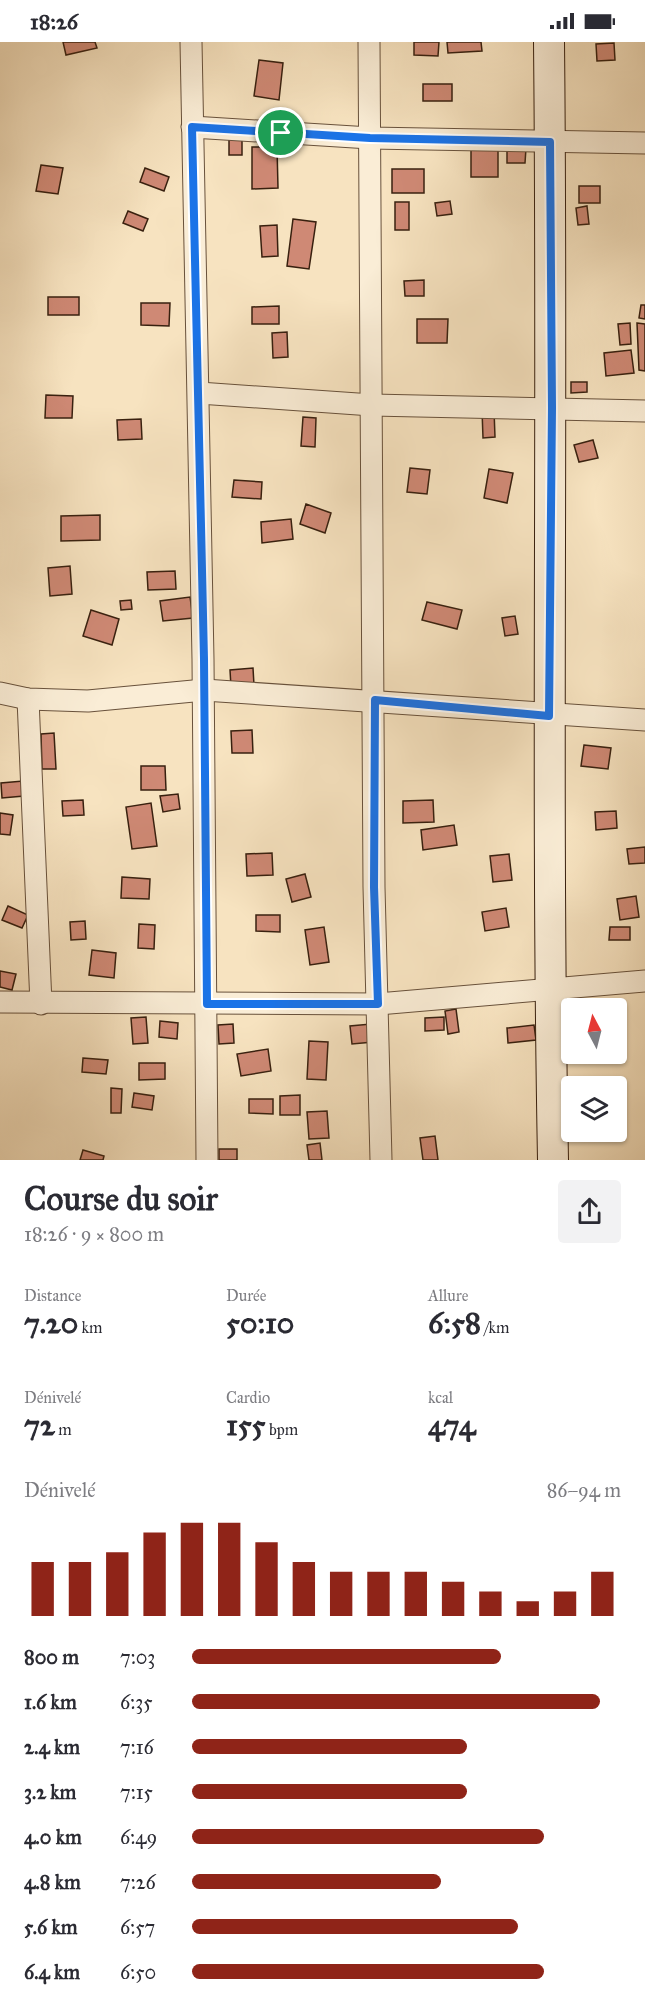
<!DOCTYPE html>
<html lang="fr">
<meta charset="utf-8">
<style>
:root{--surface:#fff;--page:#f2f2f3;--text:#2b2b33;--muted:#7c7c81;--accent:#8f2418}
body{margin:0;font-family:"IM FELL Great Primer",serif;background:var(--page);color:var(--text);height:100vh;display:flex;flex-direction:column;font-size:22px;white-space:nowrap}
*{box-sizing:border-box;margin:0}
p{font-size:20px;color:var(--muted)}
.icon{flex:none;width:33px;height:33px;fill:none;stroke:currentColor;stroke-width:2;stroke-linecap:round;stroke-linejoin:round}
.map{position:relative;height:1118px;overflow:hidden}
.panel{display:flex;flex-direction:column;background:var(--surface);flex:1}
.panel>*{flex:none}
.needle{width:39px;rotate:353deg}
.fabs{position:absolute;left:561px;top:956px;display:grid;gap:12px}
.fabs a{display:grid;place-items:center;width:66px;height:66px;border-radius:6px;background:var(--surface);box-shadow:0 2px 4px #0004;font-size:30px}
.pin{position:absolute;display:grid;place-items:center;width:51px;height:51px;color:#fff;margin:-26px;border:3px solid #fff;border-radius:50%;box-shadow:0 2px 6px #0007}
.round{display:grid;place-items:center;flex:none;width:63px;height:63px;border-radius:6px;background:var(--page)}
.head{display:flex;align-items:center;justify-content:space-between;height:102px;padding:0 24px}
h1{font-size:33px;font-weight:700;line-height:45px}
.metrics{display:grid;grid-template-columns:repeat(3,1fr);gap:9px;height:102px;padding:6px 24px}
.metrics div{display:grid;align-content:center}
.metrics b{font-size:30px;font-weight:700}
.metrics small{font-size:16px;font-weight:400}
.metrics p{font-size:16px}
.chart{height:168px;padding:12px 24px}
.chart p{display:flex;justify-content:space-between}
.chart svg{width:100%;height:108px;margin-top:6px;stroke:var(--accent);stroke-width:6}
ul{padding:0 24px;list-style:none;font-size:20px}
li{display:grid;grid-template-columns:96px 72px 1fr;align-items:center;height:45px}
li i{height:15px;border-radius:8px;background:var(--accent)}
.status{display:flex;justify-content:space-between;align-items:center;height:42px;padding:0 30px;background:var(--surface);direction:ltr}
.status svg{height:16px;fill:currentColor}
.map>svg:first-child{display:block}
.building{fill:#cf8975;stroke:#38200f;stroke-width:1.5}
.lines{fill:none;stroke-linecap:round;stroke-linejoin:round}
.street-casing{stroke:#68513b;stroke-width:23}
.secondary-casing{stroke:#38200f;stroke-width:32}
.street{stroke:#faedd6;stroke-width:21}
.secondary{stroke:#faedd6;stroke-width:30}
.route-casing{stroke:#fff;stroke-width:12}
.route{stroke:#1a73e8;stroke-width:8}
</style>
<div class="status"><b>18:26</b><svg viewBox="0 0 49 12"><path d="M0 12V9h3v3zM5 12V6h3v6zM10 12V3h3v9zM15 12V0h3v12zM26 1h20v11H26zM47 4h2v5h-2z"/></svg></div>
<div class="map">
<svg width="645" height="1118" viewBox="0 0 645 1118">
<rect width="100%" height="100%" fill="#f7e3c0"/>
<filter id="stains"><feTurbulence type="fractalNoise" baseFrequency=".00333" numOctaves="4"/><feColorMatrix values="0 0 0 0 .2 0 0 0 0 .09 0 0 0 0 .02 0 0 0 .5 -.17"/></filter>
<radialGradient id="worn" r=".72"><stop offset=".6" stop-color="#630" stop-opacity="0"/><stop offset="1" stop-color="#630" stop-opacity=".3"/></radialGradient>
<g class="building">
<polygon points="63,0 95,0 97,6 66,13"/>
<polygon points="414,0 439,0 438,14 414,13"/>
<polygon points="447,0 481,0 482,9 448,11"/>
<polygon points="614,1 615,18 597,19 596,2"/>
<polygon points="259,18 283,21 279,58 254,54"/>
<rect x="423" y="42" width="29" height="17"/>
<rect x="229" y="97" width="13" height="16"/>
<polygon points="252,105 277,105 278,146 252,147"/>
<rect x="471" y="105" width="27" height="30"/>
<polygon points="507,106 526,106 525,121 507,121"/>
<polygon points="41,123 63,126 58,152 36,149"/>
<polygon points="145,126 169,135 164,149 140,140"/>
<rect x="392" y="127" width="32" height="24"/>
<rect x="579" y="144" width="21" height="17"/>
<polygon points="450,159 452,172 437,174 435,161"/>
<rect x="395" y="160" width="14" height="28"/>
<polygon points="587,164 589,182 578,183 576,166"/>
<polygon points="128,169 148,177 143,189 123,181"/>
<polygon points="293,177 316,180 309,227 287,224"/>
<polygon points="277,183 278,214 262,215 260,184"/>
<polygon points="424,238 424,254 405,254 404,239"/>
<rect x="48" y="255" width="31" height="18"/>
<polygon points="141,261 170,261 169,284 141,283"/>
<polygon points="641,263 645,263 645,277 639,276"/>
<polygon points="279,264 279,282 252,282 252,265"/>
<polygon points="417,277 448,277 447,301 417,301"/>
<polygon points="630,281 631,302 620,303 618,282"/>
<polygon points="637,281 645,282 645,329 639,328"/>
<polygon points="287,290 288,315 273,316 272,291"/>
<polygon points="631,308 634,331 606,334 604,311"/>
<polygon points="571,340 587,340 587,350 571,351"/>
<polygon points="46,353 73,354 72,376 45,376"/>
<polygon points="482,368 494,368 495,395 483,396"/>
<polygon points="303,375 316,376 315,405 301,404"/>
<polygon points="141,377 142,397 118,398 117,378"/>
<polygon points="593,398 598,416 579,420 574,403"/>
<polygon points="410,426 430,428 427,452 407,450"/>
<polygon points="489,427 513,431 507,461 484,456"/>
<polygon points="234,438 262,440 261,457 232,455"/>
<polygon points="306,462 331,471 325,491 300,482"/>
<polygon points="100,473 100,498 61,499 61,474"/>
<polygon points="291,477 293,497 262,501 261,480"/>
<polygon points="70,524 72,552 50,554 48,526"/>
<polygon points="175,529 176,547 148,548 147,530"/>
<polygon points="190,555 193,576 163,579 160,559"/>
<polygon points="131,558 132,567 121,568 120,559"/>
<polygon points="427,560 462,568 457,587 422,578"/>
<polygon points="91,568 119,577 112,603 83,594"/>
<polygon points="515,574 518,592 505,594 502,576"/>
<polygon points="253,626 254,643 231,645 230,628"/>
<polygon points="252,688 253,711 232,711 231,689"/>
<polygon points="54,691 56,727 42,727 41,692"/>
<polygon points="584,703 611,706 608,727 581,724"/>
<polygon points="141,724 165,724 166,748 141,748"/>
<polygon points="23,739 24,754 2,756 1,741"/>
<polygon points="178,752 180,767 163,770 160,754"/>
<polygon points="83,758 84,773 63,774 62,759"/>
<polygon points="433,758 434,780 403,781 403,759"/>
<polygon points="151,761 157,804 132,807 126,765"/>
<polygon points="616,769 617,786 596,788 595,770"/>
<polygon points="0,771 13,773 10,793 0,792"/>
<polygon points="454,783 457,803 423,808 421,788"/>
<polygon points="645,805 645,821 629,822 627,807"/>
<polygon points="272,811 273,833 247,834 246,812"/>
<polygon points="509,812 512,838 493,840 490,814"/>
<polygon points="305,832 311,855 292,860 286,837"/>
<polygon points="122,835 150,837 149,857 121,856"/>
<polygon points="636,854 639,875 620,878 617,857"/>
<polygon points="8,864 28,873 22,886 2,878"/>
<polygon points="506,866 509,885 485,889 482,870"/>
<polygon points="256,873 280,873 280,890 256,889"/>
<polygon points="85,879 86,897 71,898 70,880"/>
<polygon points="139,882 155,883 154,907 138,906"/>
<polygon points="324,885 329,920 310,923 305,888"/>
<polygon points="610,885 630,885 630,898 609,898"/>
<polygon points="92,908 116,911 114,936 89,933"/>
<polygon points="0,929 16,932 12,948 0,945"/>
<polygon points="456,967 459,990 448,992 445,969"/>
<polygon points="146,975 148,1001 133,1002 131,976"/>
<polygon points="444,975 444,988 425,989 425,976"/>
<polygon points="160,979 178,981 177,997 159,995"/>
<polygon points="233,982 234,1001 219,1002 218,983"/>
<polygon points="371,982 373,1000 352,1002 350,984"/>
<polygon points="534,983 536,998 508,1001 507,986"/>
<polygon points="309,999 328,1000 326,1038 307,1037"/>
<polygon points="268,1007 271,1029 241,1034 237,1012"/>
<polygon points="83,1016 108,1018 106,1032 82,1030"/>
<polygon points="139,1021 165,1021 165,1037 139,1038"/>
<polygon points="111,1046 122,1047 121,1071 111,1071"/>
<polygon points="134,1051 154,1054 152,1068 132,1065"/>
<polygon points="300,1053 300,1073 280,1073 280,1054"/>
<polygon points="249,1057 273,1057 273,1072 249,1071"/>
<polygon points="327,1069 329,1096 309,1097 307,1070"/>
<polygon points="435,1094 438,1118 423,1118 420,1096"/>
<polygon points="320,1101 322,1118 309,1118 307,1103"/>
<rect x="219" y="1107" width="18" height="11"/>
<polygon points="83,1108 104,1114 103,1118 80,1118"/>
</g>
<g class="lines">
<g class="street-casing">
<g id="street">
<polyline points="191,0 203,617 207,1118"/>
<polyline points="369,0 374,845 381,1118"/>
<polyline points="192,85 370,96 645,101"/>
<polyline points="199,351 372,363 645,369"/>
<polyline points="0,651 28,657 88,659 204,648 645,678"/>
<polyline points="28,657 41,962"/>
<polyline points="0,960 378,962 645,939"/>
</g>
</g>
<g class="secondary-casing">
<path id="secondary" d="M 549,0 C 553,373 546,745 553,1118"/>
</g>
<use href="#street" class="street"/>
<use href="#secondary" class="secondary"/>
</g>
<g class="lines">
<g class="route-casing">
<polygon id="route" points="192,85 370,96 550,100 552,366 549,674 375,658 374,845 378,962 207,962 204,617"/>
</g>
<use href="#route" class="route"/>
</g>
<rect width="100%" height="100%" filter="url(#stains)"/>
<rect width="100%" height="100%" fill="url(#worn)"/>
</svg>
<div class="fabs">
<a><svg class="needle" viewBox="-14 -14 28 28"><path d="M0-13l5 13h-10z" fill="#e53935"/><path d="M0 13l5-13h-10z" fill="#7c7c81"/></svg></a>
<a><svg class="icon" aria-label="layers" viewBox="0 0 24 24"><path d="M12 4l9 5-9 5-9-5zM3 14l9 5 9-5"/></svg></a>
</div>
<div class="pin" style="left:281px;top:91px;background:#1e9e55"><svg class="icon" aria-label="arrive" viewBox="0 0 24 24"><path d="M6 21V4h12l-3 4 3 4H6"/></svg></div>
</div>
<section class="panel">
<div class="head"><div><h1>Course du soir</h1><p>18:26 · 9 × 800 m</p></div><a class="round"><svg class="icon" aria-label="share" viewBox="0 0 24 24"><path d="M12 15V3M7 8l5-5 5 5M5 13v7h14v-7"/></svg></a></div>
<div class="metrics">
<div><p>Distance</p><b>7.20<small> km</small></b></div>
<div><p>Durée</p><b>50:10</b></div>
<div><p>Allure</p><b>6:58<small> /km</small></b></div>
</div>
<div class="metrics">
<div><p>Dénivelé</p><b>72<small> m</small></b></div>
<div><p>Cardio</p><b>155<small> bpm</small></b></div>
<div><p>kcal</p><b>474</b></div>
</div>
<div class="chart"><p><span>Dénivelé</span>86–94 m</p>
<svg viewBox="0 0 160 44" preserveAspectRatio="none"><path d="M5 44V22M15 44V22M25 44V18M35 44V10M45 44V6M55 44V6M65 44V14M75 44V22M85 44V26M95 44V26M105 44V26M115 44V30M125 44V34M135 44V38M145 44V34M155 44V26"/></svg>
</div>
<ul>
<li><b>800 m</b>7:03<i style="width:72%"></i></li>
<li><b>1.6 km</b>6:35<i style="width:95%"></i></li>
<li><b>2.4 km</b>7:16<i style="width:64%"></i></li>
<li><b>3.2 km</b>7:15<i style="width:64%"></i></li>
<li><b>4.0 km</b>6:49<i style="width:82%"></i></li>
<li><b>4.8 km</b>7:26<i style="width:58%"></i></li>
<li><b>5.6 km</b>6:57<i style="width:76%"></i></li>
<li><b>6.4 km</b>6:50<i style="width:82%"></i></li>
</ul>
</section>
